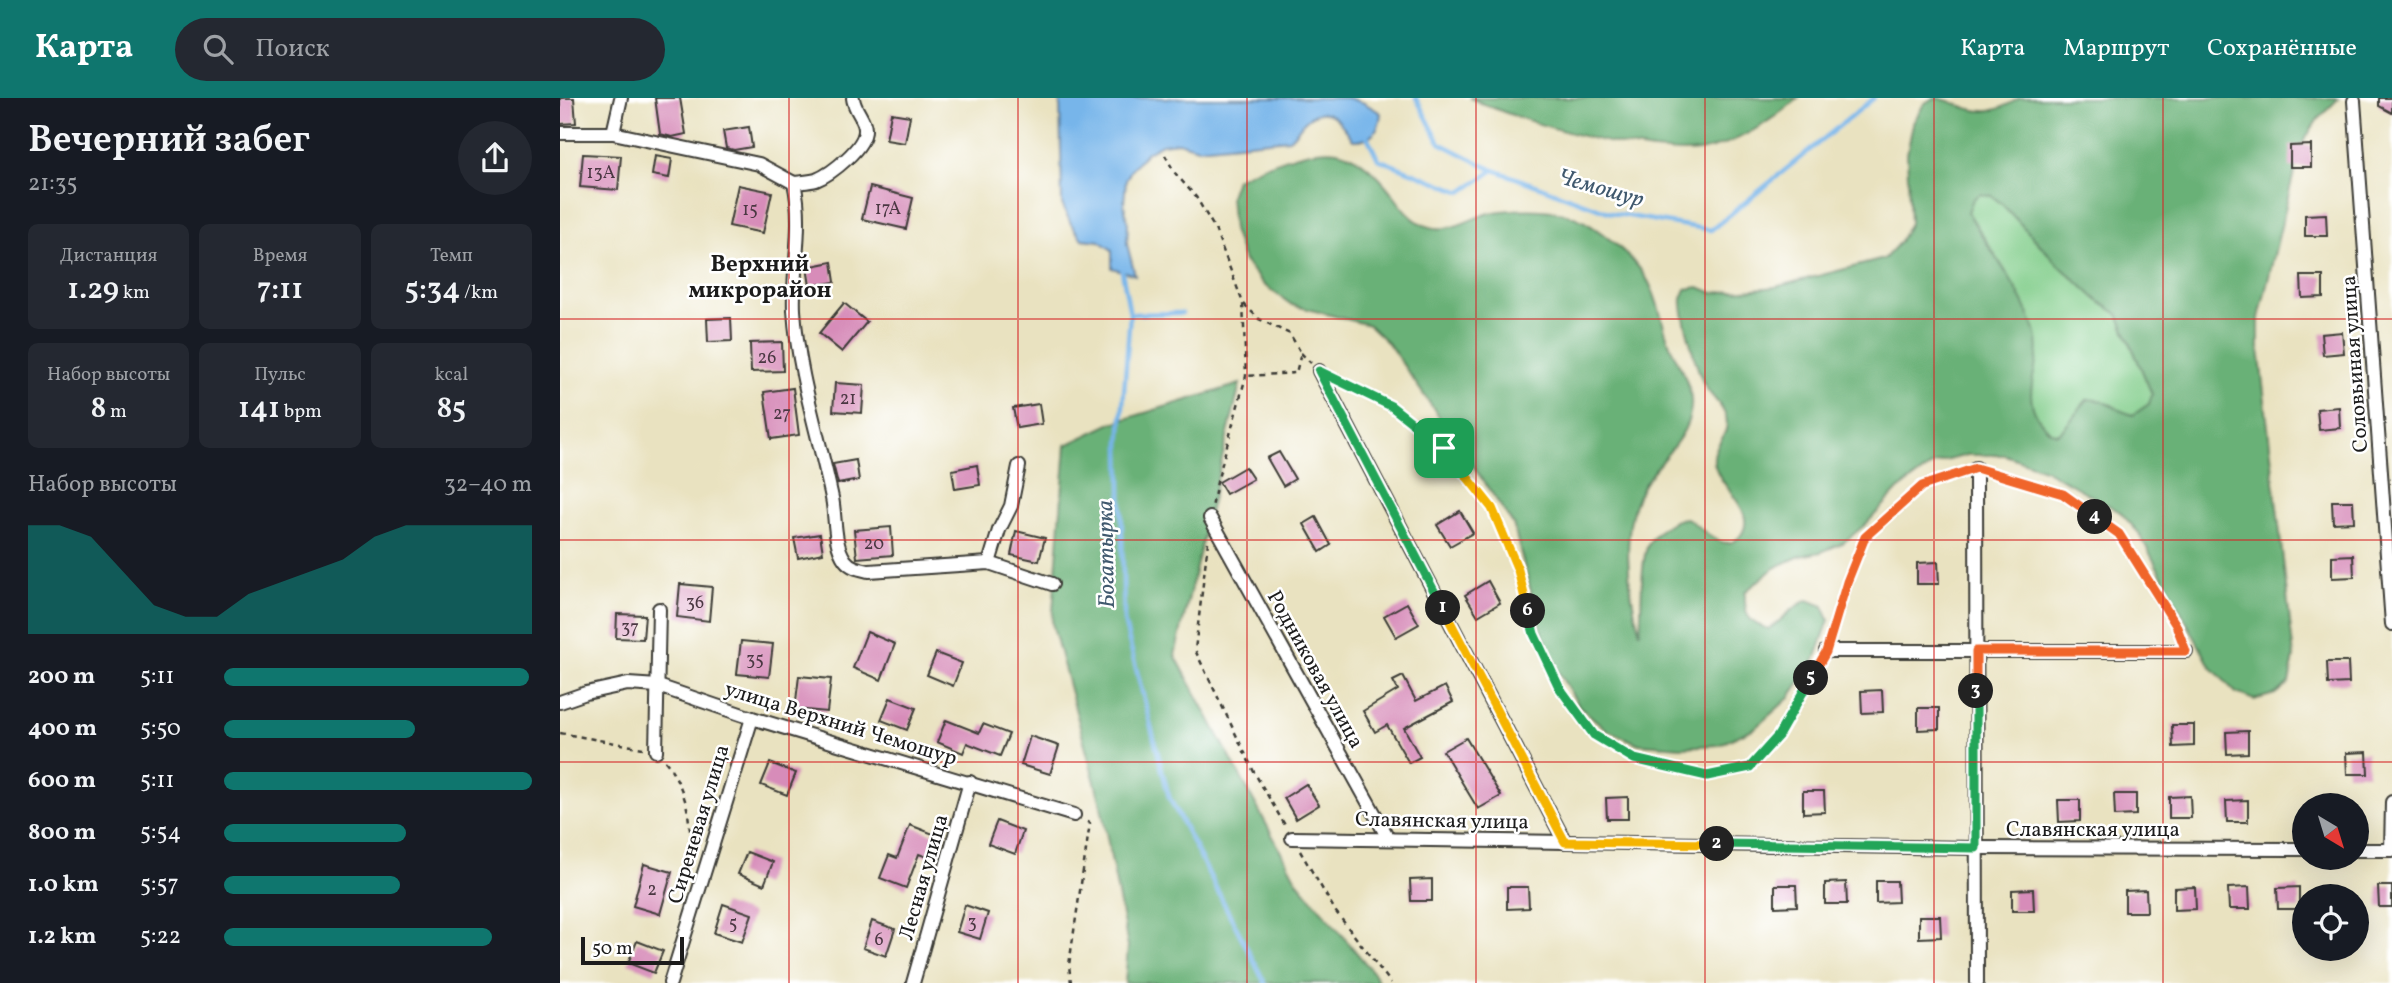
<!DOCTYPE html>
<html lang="ru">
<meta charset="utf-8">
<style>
:root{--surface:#171b24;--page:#242831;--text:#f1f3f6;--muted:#9ea1a6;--accent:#0f766e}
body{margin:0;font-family:Vollkorn,serif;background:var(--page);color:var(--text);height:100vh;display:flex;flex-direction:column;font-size:26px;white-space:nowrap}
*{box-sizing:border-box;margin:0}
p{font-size:23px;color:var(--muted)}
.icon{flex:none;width:38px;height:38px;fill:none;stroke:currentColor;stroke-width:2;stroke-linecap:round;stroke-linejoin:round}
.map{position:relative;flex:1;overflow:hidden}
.drawer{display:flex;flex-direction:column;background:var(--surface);width:560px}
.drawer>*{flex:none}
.needle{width:46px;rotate:142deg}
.fabs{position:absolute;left:1732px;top:695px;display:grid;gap:14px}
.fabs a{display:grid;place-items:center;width:77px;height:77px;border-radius:50%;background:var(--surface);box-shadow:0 7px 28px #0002;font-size:35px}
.scale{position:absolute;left:21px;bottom:18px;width:103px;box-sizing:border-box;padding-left:7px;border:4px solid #1c1c1c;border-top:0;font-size:19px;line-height:24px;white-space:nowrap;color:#1c1c1c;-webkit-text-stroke:5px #fff;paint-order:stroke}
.pin{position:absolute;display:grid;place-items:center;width:60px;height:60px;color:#fff;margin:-30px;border-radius:14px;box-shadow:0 4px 10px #0006}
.km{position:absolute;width:35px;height:35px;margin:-18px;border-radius:50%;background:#222;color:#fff;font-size:19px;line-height:35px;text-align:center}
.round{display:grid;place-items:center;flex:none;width:74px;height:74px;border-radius:37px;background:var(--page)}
.summary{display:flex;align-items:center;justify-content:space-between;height:119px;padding:0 28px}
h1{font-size:38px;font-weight:600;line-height:52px}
.stats{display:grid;grid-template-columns:repeat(3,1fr);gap:10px;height:119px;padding:7px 28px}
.stats div{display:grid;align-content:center;border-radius:10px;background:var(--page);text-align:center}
.stats b{font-size:30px;font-weight:600}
.stats small{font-size:19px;font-weight:400}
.stats p{font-size:19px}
.chart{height:196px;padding:14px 28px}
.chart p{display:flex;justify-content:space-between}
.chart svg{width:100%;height:126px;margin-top:7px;fill:var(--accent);opacity:.7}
ul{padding:0 28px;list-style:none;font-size:23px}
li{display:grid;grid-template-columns:112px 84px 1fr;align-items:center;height:52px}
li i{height:18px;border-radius:9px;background:var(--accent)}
header{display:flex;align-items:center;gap:42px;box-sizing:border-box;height:98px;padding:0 35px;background:var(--accent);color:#fff}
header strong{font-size:33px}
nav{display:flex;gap:38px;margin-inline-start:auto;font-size:24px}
.search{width:490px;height:63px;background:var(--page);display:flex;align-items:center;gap:18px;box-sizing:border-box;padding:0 24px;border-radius:38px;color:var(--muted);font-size:26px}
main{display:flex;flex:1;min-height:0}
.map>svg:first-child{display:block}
.green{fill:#82ce8b;stroke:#4f7554;stroke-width:2}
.forest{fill:#69b177;stroke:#42664a;stroke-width:2;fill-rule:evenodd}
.water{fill:#77b5ea;stroke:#4a6883;stroke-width:2}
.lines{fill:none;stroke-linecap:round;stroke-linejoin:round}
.stream{stroke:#77b5ea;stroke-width:4.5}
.building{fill:#d78cb9}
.minor-casing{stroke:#3b3a35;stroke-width:16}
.path{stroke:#3b3a35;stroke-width:2.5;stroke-dasharray:5 5;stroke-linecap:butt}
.minor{stroke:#fff;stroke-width:12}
.split-1-casing{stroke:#fff;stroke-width:14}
.split-2-casing{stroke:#fff;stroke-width:14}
.split-3-casing{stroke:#fff;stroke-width:14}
.split-4-casing{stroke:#fff;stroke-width:14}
.split-5-casing{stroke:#fff;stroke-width:14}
.split-6-casing{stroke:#fff;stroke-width:14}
.split-7-casing{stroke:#fff;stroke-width:14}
.split-1{stroke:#22a559;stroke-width:9}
.split-2{stroke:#f5b400;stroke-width:9}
.split-3{stroke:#22a559;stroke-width:9}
.split-4{stroke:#f0652b;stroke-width:9}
.split-5{stroke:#f0652b;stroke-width:9}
.split-6{stroke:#22a559;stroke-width:9}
.split-7{stroke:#f5b400;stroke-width:9}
.grid{fill:none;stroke:#d62828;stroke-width:2;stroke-opacity:0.55}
.labels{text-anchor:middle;stroke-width:5;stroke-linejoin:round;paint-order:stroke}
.number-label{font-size:18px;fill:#4b3843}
.street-label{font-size:21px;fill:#1c1c1c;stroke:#fff}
.water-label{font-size:23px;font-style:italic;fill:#40596e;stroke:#fff}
.neighbourhood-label{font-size:23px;font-weight:bold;fill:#1c1c1c;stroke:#fff}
</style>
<header>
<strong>Карта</strong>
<div class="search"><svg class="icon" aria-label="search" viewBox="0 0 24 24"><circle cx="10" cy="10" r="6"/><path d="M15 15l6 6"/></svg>Поиск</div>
<nav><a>Карта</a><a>Маршрут</a><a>Сохранённые</a></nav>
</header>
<main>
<section class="drawer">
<div class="summary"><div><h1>Вечерний забег</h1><p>21:35</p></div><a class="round"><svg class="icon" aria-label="share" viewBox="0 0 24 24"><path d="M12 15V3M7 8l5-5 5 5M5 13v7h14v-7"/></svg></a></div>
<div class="stats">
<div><p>Дистанция</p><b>1.29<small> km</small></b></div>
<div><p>Время</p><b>7:11</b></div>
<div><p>Темп</p><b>5:34<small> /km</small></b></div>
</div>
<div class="stats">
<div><p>Набор высоты</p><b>8<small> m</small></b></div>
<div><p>Пульс</p><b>141<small> bpm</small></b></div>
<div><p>kcal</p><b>85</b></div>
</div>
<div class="chart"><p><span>Набор высоты</span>32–40 m</p>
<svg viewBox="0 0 160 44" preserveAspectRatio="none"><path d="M0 44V6L10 6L20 10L30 22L40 34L50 38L60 38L70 30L80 26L90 22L100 18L110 10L120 6L130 6L140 6L150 6L160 6V44z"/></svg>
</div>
<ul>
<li><b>200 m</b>5:11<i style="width:99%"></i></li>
<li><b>400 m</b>5:50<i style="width:62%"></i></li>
<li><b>600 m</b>5:11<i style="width:100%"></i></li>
<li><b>800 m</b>5:54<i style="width:59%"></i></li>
<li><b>1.0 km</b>5:57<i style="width:57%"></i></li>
<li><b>1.2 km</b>5:22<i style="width:87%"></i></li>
</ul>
</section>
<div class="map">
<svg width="1832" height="885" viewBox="0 0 1832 885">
<rect width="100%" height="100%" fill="#fff"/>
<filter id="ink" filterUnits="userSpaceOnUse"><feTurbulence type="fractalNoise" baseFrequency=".0143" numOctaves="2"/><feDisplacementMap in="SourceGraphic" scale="14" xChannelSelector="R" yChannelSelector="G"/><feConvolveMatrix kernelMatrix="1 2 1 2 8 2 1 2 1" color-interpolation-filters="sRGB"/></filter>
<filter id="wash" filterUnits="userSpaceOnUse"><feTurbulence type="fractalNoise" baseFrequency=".00686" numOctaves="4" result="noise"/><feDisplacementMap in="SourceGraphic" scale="28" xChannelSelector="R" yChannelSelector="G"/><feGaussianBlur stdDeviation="1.57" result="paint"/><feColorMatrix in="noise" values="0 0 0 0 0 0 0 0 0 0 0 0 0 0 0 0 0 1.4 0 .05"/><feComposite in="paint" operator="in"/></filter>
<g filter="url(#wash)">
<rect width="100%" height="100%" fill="#e9e2c0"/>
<path class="green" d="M 1420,96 L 1432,98 L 1442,106 L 1498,166 L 1537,202 L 1558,216 L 1592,296 L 1589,306 L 1573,317 L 1561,314 L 1552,307 L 1528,301 C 1517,312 1510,327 1498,336 L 1490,334 L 1474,314 L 1470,299 L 1472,280 L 1446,174 L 1408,114 L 1413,101 Z"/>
<g class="forest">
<path d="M 910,0 L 1238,0 C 1212,23 1174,48 1139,53 C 1084,60 961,24 910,0 Z"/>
<path d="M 1373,0 C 1384,0 1391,4 1401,8 C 1424,17 1438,14 1459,0 L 1779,0 L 1758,21 L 1740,49 L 1699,220 L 1699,250 L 1734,559 L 1729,585 L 1715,596 L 1694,602 L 1676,595 L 1650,568 L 1579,435 L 1560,414 L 1484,371 L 1445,357 L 1407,357 L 1374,366 L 1338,392 L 1306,426 L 1283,445 L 1261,454 L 1240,458 L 1214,470 L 1185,494 C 1184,516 1187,525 1209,531 C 1224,521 1232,508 1248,502 L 1263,508 L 1269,522 L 1255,562 L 1229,600 L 1195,630 L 1159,647 L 1121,649 L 1079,646 L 1047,632 L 1019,608 L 997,572 L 981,531 L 953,426 L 828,245 L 809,227 L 732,207 L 704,187 L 684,163 L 673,132 L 670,98 L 676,81 C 700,69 750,48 777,53 C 798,57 815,74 828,90 C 839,104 850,124 870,129 C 892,135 910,120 930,115 C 950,110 990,110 1009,117 C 1036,126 1080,163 1091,189 C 1100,208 1103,230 1111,250 C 1119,268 1133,289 1131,309 C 1128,343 1097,362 1082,390 C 1060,429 1068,493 1080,535 C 1082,515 1080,463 1088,447 C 1095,433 1112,421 1127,420 C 1141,429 1164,458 1180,438 C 1200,413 1157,389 1154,363 C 1152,347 1171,337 1166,319 C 1162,306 1151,299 1145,288 C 1138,276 1120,213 1122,201 C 1123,197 1125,194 1126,191 L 1139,189 L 1153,195 L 1215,189 L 1324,161 L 1339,145 L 1350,125 L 1347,56 L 1353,25 L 1364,6 ZM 1420,96 L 1432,98 L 1442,106 L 1498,166 L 1537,202 L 1558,216 L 1592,296 L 1589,306 L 1573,317 C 1556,313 1546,301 1528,301 C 1517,312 1510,327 1498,336 C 1488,334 1484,328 1478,320 C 1460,292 1484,265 1476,236 C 1463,191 1430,155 1408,114 L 1413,101 Z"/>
<polygon points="680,286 615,557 737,783 812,873 819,885 565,885 568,848 540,703 492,525 506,347 552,325"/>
</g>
<path class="water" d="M 500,0 L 788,0 L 804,5 L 821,15 C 820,32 811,43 793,42 C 781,24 767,2 744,24 C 738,30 736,36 729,41 L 638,50 L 618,44 L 602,46 L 587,54 L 572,70 L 566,82 L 564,106 L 568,126 L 567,146 L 575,177 L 552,170 L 552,152 L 539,143 L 522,141 L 511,126 L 502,106 Z"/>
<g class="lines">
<g class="stream">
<polyline points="856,0 880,45 933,72"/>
<polyline points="805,34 818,61 902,94 934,72 1051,115 1151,132 1314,0"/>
<polyline points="561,168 570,216 560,346 564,523 609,699 705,885"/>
<polyline points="570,216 622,215"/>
</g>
</g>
<g id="blocks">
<g class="building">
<polygon points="0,0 14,0 16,25 0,26"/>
<polygon points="95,0 120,0 126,36 112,39 100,36"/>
<polygon points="1819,0 1832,0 1832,15 1819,8"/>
<polygon points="331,15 350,18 345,45 326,42"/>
<polygon points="189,29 192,49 174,52 166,50 163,33"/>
<polygon points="1751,47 1751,69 1730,69 1730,48"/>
<polygon points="23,56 61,58 58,92 20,89"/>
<polygon points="95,58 112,61 109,80 92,77"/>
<polygon points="178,87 212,94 203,135 169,128"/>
<polygon points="310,89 353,100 346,131 302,121"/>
<polygon points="1766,116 1767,138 1745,138 1745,117"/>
<polygon points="272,164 275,184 250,188 247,169"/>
<polygon points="1741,178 1763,178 1763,199 1742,200"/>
<polygon points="284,205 307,224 282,254 259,235"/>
<polygon points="171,220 172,243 148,244 147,221"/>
<polygon points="1782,234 1784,255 1763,257 1761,236"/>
<polygon points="222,244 223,273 191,274 190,245"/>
<polygon points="275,285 304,287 302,315 273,313"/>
<polygon points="233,290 239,337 211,341 204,294"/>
<polygon points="479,306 482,326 457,330 453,310"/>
<polygon points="1779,309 1780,330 1759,332 1757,311"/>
<polygon points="719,354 735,381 723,388 707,360"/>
<polygon points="296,362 299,382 278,386 273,366"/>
<polygon points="417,367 420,387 395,391 392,372"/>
<polygon points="685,369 693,381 666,396 659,384"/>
<polygon points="1772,403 1793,403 1794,424 1773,425"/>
<polygon points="900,413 913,435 890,448 877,427"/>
<polygon points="756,419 771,447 760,454 744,426"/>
<polygon points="331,429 333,457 297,460 294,432"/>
<polygon points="456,433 485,440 479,463 451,457"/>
<polygon points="260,436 263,455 238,460 234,440"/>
<polygon points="1793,457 1794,479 1772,480 1772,458"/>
<polygon points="1378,464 1379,486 1357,486 1357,465"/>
<polygon points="928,483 940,505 918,518 905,497"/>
<polygon points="120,486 152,489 149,523 117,519"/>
<polygon points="847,505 859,526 836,539 824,518"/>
<polygon points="57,516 85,517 83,541 56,540"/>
<polygon points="307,534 335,546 321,582 293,570"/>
<polygon points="181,543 213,546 209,579 177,576"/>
<polygon points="376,555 402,565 393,588 367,577"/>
<polygon points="1767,564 1788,564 1789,585 1768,586"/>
<polygon points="239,578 271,581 267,614 235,611"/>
<polygon points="843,578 856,603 885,588 893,604 844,630 860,659 849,665 827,627 815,634 803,613 838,592 833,583"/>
<polygon points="1322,592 1323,614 1302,615 1301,593"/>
<polygon points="330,600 356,610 347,632 321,622"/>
<polygon points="1358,610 1379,610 1379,631 1358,632"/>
<polygon points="386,622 419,635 423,626 449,636 440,658 407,645 403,655 377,644"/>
<polygon points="1612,627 1634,627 1634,648 1613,649"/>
<polygon points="1688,633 1688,655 1667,656 1666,634"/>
<polygon points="470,638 499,648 490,676 461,667"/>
<polygon points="906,640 941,698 918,711 883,653"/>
<polygon points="1807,654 1808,676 1787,676 1786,655"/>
<polygon points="210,665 236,675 227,697 201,687"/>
<polygon points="746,686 759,707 736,721 724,700"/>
<polygon points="1243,693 1264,693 1265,714 1243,715"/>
<polygon points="1554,696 1576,696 1576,717 1555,718"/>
<polygon points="1630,698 1631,720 1609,720 1609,699"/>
<polygon points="1068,699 1068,721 1047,721 1046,700"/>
<polygon points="1498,702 1520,702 1520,723 1499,724"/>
<polygon points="1688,702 1688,724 1667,724 1666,703"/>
<polygon points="437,723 463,733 455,756 428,746"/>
<polygon points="350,727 376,737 367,759 359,756 346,790 320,780 329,757 337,760"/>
<polygon points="187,754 213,764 204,787 178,776"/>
<polygon points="84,766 112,774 100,816 73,808"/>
<polygon points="872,781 872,803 851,803 850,782"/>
<polygon points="1316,783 1337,783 1338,804 1316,805"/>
<polygon points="1286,784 1287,806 1265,806 1265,785"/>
<polygon points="1215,787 1236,787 1237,808 1215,809"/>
<polygon points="1818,788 1832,788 1832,809 1819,809"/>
<polygon points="947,789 968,789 969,810 947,811"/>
<polygon points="1635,789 1636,811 1614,812 1614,790"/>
<polygon points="1689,789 1690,811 1669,811 1668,790"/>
<polygon points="1739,789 1739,811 1718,811 1717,790"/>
<polygon points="1473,791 1474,813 1452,813 1452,792"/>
<polygon points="1586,792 1587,814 1565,814 1565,793"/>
<polygon points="163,806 192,816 182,844 154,835"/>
<polygon points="405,807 428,815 420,841 397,834"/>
<polygon points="1359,818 1380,818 1381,839 1359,840"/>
<polygon points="312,823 335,831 326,858 303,850"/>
<polygon points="77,843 103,853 94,875 68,865"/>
</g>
</g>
</g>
<g filter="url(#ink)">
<use href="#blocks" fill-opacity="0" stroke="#3b3a35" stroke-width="2"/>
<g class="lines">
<g class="minor-casing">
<g id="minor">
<polyline points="1794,3 1832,526"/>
<path d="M 0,35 L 53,35 L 199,66 L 234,85 C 244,127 232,170 234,212 C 238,276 259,338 272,400 C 276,419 273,445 285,462 C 291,470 300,471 309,473 L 429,465 L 492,486"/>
<polyline points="53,35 61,0"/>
<path d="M 234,85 C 241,84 249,84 256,82 C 271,76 306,49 305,31 C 305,21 294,12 293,0"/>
<polyline points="759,273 1005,744"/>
<polyline points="1416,370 1417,885"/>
<polyline points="650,420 828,740"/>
<polyline points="429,465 439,432 451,408 459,368"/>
<polyline points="1266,553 1626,553"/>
<polyline points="0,604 26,595 68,586 98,588 192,620 514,717"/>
<polyline points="96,653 99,511"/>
<polyline points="732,740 1416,750 1745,751"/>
<polyline points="1797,752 1832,752"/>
<polyline points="1831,752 1832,704"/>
<polyline points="110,885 192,620"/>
<polyline points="353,885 410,684"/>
</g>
</g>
<g class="path">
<polyline points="605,57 615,75 636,99 655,131 683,205 686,278 657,384 652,410"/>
<polyline points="684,206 699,221 730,236 741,255 736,275 686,278"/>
<polyline points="741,255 751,265"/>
<polyline points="778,282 831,308 884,350 932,410 958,472 974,536 999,589 1034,637 1074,661 1147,678 1190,669 1218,638 1259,565"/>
<polyline points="1427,373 1503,396 1559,437 1616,527 1621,541"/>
<polyline points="648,444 635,552 694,674 726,729"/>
<polyline points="1270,540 1287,484 1305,439 1362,388 1404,374"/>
<polyline points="0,635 83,650"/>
<path d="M 105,663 C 115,674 124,696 127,710 C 130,725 129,742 138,754"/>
<polyline points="740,753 776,814 831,885"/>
<polyline points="511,885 509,867 530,725 524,722"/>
</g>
<use href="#minor" class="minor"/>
</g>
</g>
<g class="lines" filter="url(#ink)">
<g class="split-1-casing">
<polyline id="split-1" points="883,510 759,273 831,308 884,350"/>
</g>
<g class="split-2-casing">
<polyline id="split-2" points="883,510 1005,744 1157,746"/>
</g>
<g class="split-3-casing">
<polyline id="split-3" points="1157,746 1416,750 1416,593"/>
</g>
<g class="split-4-casing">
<polyline id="split-4" points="1416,593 1416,553 1626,553 1616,527 1559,436 1535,419"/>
</g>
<g class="split-5-casing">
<polyline id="split-5" points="1251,580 1266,554 1287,484 1305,439 1362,388 1416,370 1503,396 1535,419"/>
</g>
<g class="split-6-casing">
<polyline id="split-6" points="968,513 974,536 999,589 1034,637 1074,661 1147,678 1190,669 1218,638 1251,580"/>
</g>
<g class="split-7-casing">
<polyline id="split-7" points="884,350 932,410 958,472 968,513"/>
</g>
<use href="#split-1" class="split-1"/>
<use href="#split-2" class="split-2"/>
<use href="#split-3" class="split-3"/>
<use href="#split-4" class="split-4"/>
<use href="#split-5" class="split-5"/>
<use href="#split-6" class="split-6"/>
<use href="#split-7" class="split-7"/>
</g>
<path class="grid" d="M 229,0 L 229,885M 458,0 L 458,885M 687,0 L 687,885M 916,0 L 916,885M 1145,0 L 1145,885M 1374,0 L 1374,885M 1603,0 L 1603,885M 0,221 L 1832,221M 0,442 L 1832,442M 0,664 L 1832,664"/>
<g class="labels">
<g class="number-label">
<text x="41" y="80">13А</text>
<text x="328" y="116">17А</text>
<text x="190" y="117">15</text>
<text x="207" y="265">26</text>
<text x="288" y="306">21</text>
<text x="222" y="321">27</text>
<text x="314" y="451">20</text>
<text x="135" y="510">36</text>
<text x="70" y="535">37</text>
<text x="195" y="567">35</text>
<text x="92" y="797">2</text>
<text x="412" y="830">3</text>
<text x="173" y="831">5</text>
<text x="319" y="847">6</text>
</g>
<g class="street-label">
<text transform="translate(1794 266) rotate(-94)" y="7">Соловьиная улица</text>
<text transform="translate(756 571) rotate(61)" y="7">Родниковая улица</text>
<text transform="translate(281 625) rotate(17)" y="7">улица Верхний Чемошур</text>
<text transform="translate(882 722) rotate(1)" y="7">Славянская улица</text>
<text transform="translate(138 726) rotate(-73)" y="7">Сиреневая улица</text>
<text x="1533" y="738">Славянская улица</text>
<text transform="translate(363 779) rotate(-74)" y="7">Лесная улица</text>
</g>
<g class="water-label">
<text transform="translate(1041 89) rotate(16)" y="8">Чемошур</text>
<text transform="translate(545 456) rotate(-91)" y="8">Богатырка</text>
</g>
<g class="neighbourhood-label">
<text x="200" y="173">Верхний<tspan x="200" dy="26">микрорайон</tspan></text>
</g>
</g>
</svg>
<div class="fabs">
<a><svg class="needle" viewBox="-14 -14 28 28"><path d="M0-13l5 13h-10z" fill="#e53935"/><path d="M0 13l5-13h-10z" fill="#9ea1a6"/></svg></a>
<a><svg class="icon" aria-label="locate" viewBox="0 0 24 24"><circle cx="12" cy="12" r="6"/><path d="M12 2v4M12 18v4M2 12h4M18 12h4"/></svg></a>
</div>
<div class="scale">50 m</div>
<div class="pin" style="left:884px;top:350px;background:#1e9e55"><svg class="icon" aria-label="arrive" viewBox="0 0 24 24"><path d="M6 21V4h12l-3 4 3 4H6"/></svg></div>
<b class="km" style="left:883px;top:510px">1</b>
<b class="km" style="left:1157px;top:746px">2</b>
<b class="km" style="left:1416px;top:593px">3</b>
<b class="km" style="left:1535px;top:419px">4</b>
<b class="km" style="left:1251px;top:580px">5</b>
<b class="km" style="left:968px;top:513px">6</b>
</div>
</main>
